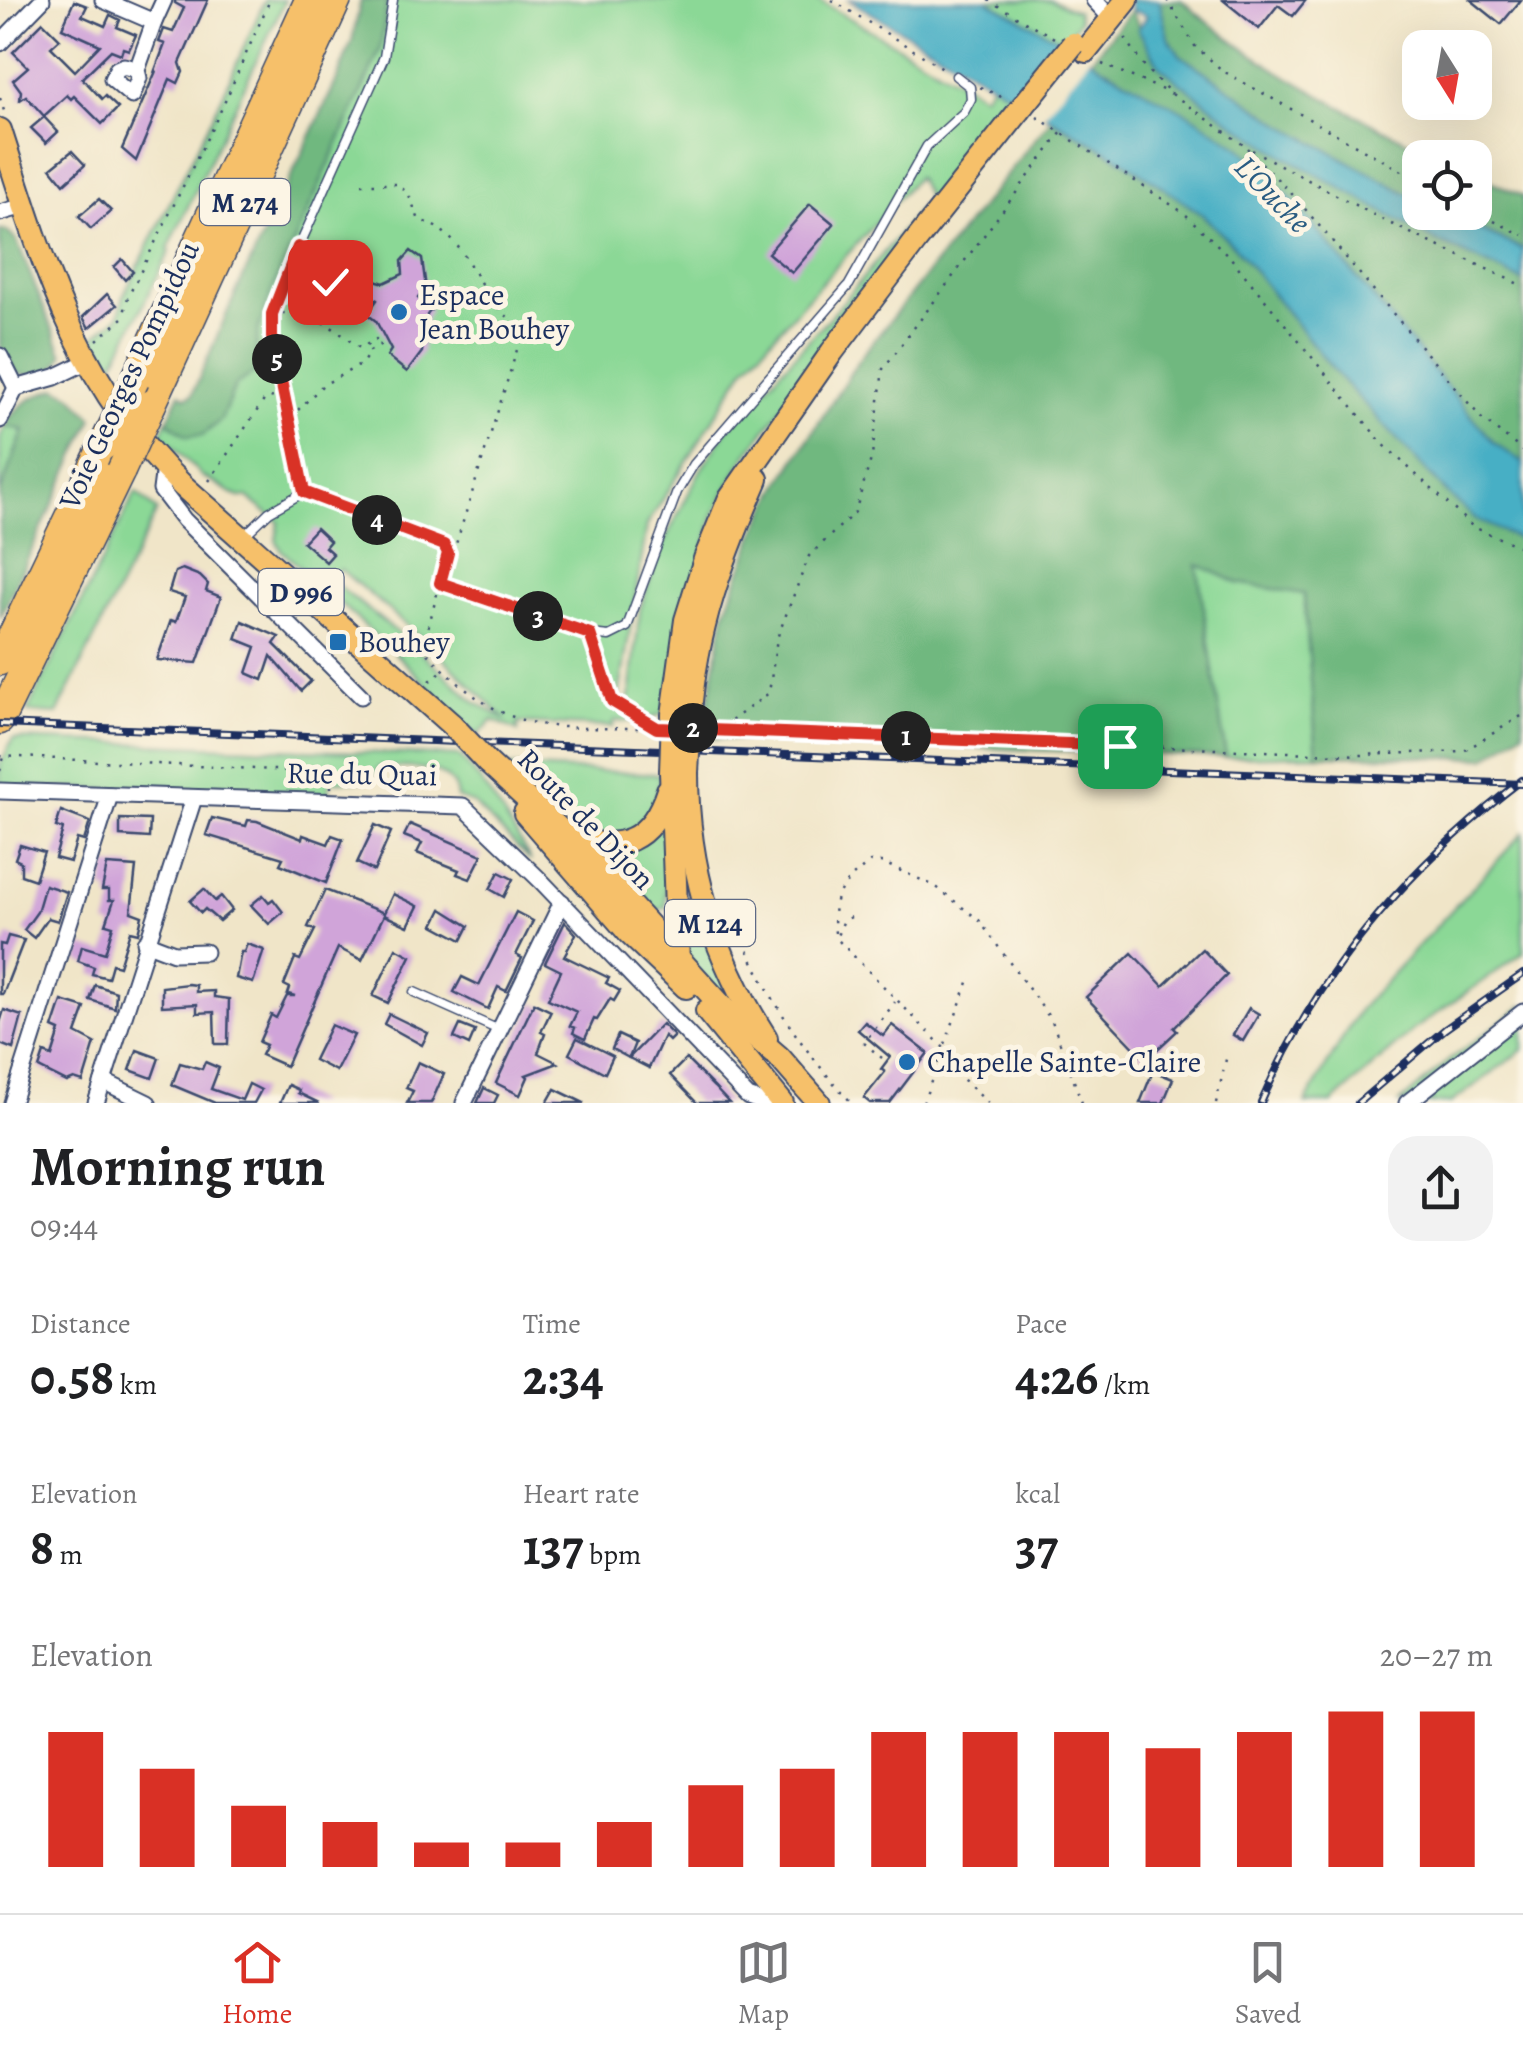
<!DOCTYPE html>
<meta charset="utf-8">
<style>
:root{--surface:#fff;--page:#f2f2f2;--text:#202124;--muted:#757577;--line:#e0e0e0;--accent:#d93025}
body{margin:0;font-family:Alegreya,serif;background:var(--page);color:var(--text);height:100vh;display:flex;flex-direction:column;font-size:38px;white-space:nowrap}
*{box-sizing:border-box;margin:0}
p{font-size:32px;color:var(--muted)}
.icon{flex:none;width:55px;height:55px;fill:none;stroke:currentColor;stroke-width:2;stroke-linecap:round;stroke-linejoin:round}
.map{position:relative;height:1103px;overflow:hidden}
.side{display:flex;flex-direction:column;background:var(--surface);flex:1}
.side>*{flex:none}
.needle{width:65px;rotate:169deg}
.controls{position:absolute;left:1402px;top:30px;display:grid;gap:20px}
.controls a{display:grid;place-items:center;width:90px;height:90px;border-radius:20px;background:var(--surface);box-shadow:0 10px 40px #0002;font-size:50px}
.pin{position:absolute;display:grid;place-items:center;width:85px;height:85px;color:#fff;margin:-42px;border-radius:20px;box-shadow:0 5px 15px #0006}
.km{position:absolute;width:50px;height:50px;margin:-25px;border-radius:50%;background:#222;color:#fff;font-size:28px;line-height:50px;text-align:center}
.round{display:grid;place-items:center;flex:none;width:105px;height:105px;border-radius:30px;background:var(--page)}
.headline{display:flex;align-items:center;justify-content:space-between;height:170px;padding:0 30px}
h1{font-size:55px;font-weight:600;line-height:75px}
.figures{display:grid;grid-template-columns:repeat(3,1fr);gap:15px;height:170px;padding:10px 30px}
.figures div{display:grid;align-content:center}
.figures b{font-size:50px;font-weight:600}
.figures small{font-size:28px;font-weight:400}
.figures p{font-size:28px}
.chart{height:280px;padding:20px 30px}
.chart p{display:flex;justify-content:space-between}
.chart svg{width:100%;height:180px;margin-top:10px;stroke:var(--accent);stroke-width:6}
.tab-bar{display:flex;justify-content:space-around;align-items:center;height:140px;border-top:2px solid var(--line);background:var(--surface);font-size:28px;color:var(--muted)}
.tab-bar a{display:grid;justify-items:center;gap:5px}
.tab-bar .selected{color:var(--accent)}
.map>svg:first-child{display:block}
.green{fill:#8bd896;stroke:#53847a;stroke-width:2.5;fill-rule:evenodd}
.forest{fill:#70b87f;stroke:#46746e;stroke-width:2.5}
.water{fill:#46afc5;stroke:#306f92;stroke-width:2.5}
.pier{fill:#f0e5c8}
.building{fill:#d0a4d9}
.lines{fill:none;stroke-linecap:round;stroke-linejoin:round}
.lane-casing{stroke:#3b4a6e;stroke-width:11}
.street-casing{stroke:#3b4a6e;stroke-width:19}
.primary-casing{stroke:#3b4a6e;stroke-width:26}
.highway-casing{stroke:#3b4a6e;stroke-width:31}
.path{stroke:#3b4a6e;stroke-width:2.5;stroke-dasharray:2.5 8;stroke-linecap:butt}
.lane{stroke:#fff;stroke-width:8}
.street{stroke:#fff;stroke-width:15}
.primary{stroke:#f6c06b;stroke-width:22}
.highway{stroke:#f6c06b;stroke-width:28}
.rail-casing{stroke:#1b2f5e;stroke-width:8}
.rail{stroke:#fcf5e5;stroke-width:4;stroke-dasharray:11;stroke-linecap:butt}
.primary-bridge-casing{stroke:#3b4a6e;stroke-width:26;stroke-linecap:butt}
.highway-bridge-casing{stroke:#3b4a6e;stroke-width:31;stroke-linecap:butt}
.primary-bridge{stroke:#f6c06b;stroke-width:22}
.highway-bridge{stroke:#f6c06b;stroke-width:28}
.route-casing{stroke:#fff;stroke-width:20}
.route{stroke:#d93025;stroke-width:12}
.poi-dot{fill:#1f6fb2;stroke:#fcf5e5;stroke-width:4}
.labels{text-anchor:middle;stroke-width:10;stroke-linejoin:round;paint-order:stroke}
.shield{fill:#fcf5e5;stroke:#5e6a86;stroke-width:2.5}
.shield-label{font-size:28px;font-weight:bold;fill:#1b2f5e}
.poi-label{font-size:30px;fill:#1b2f5e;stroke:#fcf5e5;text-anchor:start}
.street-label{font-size:30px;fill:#1b2f5e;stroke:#fcf5e5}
.water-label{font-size:32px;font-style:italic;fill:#2a5c82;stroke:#fcf5e5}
</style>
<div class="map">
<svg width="1523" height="1103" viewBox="0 0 1523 1103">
<rect width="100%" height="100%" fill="#fcf5e5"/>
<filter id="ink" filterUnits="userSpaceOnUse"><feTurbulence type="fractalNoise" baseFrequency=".01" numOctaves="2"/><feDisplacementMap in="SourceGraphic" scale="20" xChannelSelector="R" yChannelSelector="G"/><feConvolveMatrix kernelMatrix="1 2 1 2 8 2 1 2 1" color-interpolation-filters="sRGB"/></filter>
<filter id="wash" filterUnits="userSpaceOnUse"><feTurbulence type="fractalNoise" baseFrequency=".0048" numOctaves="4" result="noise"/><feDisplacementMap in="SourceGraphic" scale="40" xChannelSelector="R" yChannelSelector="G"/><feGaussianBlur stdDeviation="2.25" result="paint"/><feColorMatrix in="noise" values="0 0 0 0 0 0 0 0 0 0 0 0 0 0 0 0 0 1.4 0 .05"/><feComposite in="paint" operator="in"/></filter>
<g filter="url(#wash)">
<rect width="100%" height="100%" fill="#f0e5c8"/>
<g class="green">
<polygon points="265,0 285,0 168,249 170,251 113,365 93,338 119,316 124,295 218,106"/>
<path d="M 386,0 L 818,0 L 983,95 L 992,84 L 1020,100 L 848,317 L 741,463 L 713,517 L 664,713 L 644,721 L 614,721 L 613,727 L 518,723 L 518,731 L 493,720 L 477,736 L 399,657 L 281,550 L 276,540 L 279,522 L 247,497 L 239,497 L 202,476 L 161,434 L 167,421 L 187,435 ZM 917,177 L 928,199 L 844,301 L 726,431 L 700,471 L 661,548 L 640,609 L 630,697 L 621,708 L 617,708 L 647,525 L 745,368 ZM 340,569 L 430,645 L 506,720 L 475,702 L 407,640 L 330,580 Z"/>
<polygon points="986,0 1050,0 1077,11 1079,20 1065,42"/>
<polygon points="5,426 24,429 0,493 0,438"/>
<polygon points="136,492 157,511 57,714 27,712"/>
<polygon points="1196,563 1238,583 1304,593 1317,755 1226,757"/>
<path d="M 13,739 L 459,756 C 489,788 509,823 531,861 L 474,804 L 457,798 C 454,762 405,768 379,767 L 369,781 L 330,781 L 328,797 L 0,786 L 0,764 Z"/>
<path d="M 505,767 L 660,774 C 658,810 648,816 622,837 L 580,829 L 539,801 Z"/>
<polygon points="664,814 666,907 651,913 589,853"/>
<polygon points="1523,833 1523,953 1413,1030 1332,1103 1305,1103 1359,1010"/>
<polygon points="692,889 745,1019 683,957 683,906"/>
<polygon points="1523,1006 1523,1050 1451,1103 1400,1103 1453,1057"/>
</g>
<g class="forest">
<polygon points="361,0 388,0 380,50 272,291 258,331 256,350 261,369 236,384 221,420 203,435 187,436 167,421 180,393 186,397 192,395 233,299 335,84 352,41"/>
<path d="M 1181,0 C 1256,66 1351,114 1440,157 L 1420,158 L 1420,201 L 1283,125 L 1180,55 L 1168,37 L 1159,1 Z"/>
<polygon points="1131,10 1160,67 1286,157 1430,238 1523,281 1523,463 1494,443 1294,202 1240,147 1091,60"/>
<polygon points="1051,119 1124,161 1203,215 1235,247 1336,373 1447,493 1523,541 1523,731 1486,758 1317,755 1304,594 1238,583 1197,564 1226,757 702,738 725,612 758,526 779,485 860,358"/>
<polygon points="1475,174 1523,196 1523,249 1442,213 1475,212"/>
<path d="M 0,230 L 8,232 L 17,241 L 63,355 C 58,373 33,378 16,373 L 0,345 Z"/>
<path d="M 57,388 L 71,395 L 93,418 L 0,618 L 0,493 L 24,430 L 5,426 C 15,405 35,395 57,388 Z"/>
</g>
<g class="water">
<polygon points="849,0 986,0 1072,46 1107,70 1192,116 1240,147 1294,202 1494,443 1523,463 1523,541 1476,519 1447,493 1336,373 1235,247 1203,215 1124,161"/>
<polygon points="1128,0 1159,0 1168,37 1180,55 1283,125 1420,201 1420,212 1441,213 1523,249 1523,281 1430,238 1286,157 1230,121 1160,67 1138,29 1147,16 1131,10"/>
</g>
<polygon class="pier" points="1066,40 1092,55 1041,119 1017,104"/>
<g id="blocks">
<g class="building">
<polygon points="175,0 208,0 180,63 183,72 178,83 170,79 136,161 122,149 156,71 154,73 165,44 159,42 164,29 173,32 184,8 175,3"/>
<polygon points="1223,0 1306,0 1293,16 1278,5 1259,29"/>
<polygon points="1471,0 1521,0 1501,24"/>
<polygon points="74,1 87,6 82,16 105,26 110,15 120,20 117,27 136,35 129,50 123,48 121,54 111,50 82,78 102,99 105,96 118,108 102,124 74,96 71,99 67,95 44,116 26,96 20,100 21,91 13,80 28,67 13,52 43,22 60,39 51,47 75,71 100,45 62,28"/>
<polygon points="44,117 58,132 46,143 31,128"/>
<polygon points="72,151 85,165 64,184 51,168"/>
<polygon points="99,199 111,211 91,229 79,216"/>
<polygon points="810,204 834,224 792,273 768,253"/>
<polygon points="411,251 422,259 426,288 418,298 431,310 427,315 422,352 407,372 387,356 391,350 376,321 367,314 377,300 366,292 375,280 384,283 403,274 402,261"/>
<polygon points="122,259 133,272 125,280 114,267"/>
<polygon points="107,294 117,305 89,328 83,317"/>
<polygon points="316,528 330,541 325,547 333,554 326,562 303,542"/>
<polygon points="182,569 200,576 208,584 206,591 221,597 197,663 157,660 171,620 176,622 185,597 169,592 175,572"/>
<polygon points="242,621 279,637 274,644 311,681 301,691 271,656 263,680 247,673 256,647 236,639"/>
<polygon points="61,811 90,822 84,841 77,839 70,862 55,858 63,829 56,827"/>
<polygon points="212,818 246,826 248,820 257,821 302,839 303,835 328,844 332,835 343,839 326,883 280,864 283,858 206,835"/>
<polygon points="120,819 150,820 149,838 120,836"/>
<polygon points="410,824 482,855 470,879 457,874 459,870 417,853 422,843 404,836"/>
<polygon points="375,825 391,832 374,871 357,863"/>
<polygon points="20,845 44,852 35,880 21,875 21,862 15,859"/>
<polygon points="107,865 136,867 131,912 142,916 138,933 130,931 119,966 112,964 108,978 92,974 94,967 78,961 82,946 105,953 113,926 106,924 114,900 109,900 109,890 102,890"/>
<polygon points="499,872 513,879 504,897 490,889"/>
<polygon points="45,885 67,892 58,921 48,918 34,938 24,930 37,912"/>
<polygon points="204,889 215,901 221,896 232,910 219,921 205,909 201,913 190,901"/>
<polygon points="325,890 384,913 393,894 418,906 408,926 384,915 362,960 338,948 286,1066 261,1055 266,1045 259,1042 271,1015 276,1018 287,996 295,996 288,994 290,988 284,985 295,958 300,960 315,930 308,927"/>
<polygon points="263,895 269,902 273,899 283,912 269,924 251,905"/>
<polygon points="442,909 469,926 462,940 434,925"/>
<polygon points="516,912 533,921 516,955 522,958 506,991 498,987 488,1009 454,992 462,977 479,985"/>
<polygon points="565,922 576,934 564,956 609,978 606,983 620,991 614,1001 610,999 597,1020 594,1019 585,1039 573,1033 575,1028 570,1026 577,1012 548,999 561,971 545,963"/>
<polygon points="8,936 24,940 3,994 0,994 0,944 5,945"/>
<polygon points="247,944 264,950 253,983 236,978 241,952 244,952"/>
<polygon points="396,948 411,956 388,1003 373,996"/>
<polygon points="1202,949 1227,975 1174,1028 1177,1031 1146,1060 1086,997 1132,953 1163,986"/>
<polygon points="188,984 196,985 196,992 214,991 214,997 229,999 228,1044 215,1044 214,1012 197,1013 197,1004 162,1006 162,987"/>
<polygon points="95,985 116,992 115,1008 90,1000"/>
<polygon points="62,1001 85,1008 76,1033 95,1043 83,1082 74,1079 67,1082 39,1068 44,1053 52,1056 60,1031 53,1028"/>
<polygon points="534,1003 551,1011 541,1032 545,1034 538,1053 558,1063 526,1075 528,1077 520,1095 496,1083"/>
<polygon points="1249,1008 1259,1014 1243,1041 1233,1035"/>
<polygon points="4,1010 22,1016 13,1049 0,1044 0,1023"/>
<polygon points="389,1014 428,1033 422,1045 384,1024"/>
<polygon points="865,1022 883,1036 892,1025 928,1053 890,1103 870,1103 864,1098 885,1072 881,1069 890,1057 858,1030"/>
<polygon points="662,1024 674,1036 669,1041 664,1036 649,1068 629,1058"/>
<polygon points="331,1025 354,1035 336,1071 314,1060"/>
<polygon points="460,1025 475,1031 469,1045 454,1038"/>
<polygon points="618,1035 635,1043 629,1058 612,1049"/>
<polygon points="577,1038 613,1056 605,1073 569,1054"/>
<polygon points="137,1050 159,1058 152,1078 130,1070"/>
<polygon points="686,1059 714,1087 729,1103 697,1103 670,1075"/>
<polygon points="205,1062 219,1068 211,1089 242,1100 249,1084 261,1090 254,1103 215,1103 172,1085 180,1063 202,1069"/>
<polygon points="418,1062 444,1074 431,1103 407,1103 413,1091 406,1088"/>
<polygon points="1153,1071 1173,1079 1163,1103 1140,1103"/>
<polygon points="288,1085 299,1090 298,1093 319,1103 280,1103"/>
<polygon points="484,1088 498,1095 494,1103 477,1103"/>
<polygon points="555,1089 584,1103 547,1103"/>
</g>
</g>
</g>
<g filter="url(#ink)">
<use href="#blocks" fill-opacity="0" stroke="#3b4a6e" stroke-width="2.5"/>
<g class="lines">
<g class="lane-casing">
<g id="lane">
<polyline points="304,492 273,337 271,313 277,296 384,57 393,0"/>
<polyline points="245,535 269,512 304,492 443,545 448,553 440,583 590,634 609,636 627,627 677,492 694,464 849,285 927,146 964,112 971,99 970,87 956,76"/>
<polyline points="414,992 499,1030"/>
</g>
</g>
<g class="street-casing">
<g id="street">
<polyline points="103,0 154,22 164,0"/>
<polyline points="1094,0 1112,19"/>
<polyline points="0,43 42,0"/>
<polyline points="137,70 124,66 117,69 112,79 132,96 139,78 137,70 154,22"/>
<polyline points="0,213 24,206"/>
<polyline points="0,356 16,388"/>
<polyline points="16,388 55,377 86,362"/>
<polyline points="0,420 16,388"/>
<polyline points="164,467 161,490 184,520 361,696"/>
<polyline points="0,791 463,806 541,881 748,1097 762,1102 779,1100"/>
<polyline points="145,942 174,953 205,952"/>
<polyline points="103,1081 148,1103"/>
<polyline points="12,1103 110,795"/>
<polyline points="96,1103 194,798"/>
<polyline points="464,1103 562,902"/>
<polyline points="1407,1103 1523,1012"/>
</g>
</g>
<g class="primary-casing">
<g id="primary">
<polyline points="1086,51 1127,0"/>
<path d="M 0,130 C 43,264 77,385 183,486 L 452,725"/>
<polyline points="673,715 686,620 705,559 729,500 832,352 916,241 1019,111"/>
<path d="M 690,715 C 695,631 723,557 757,479"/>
<polyline points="487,762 568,837 728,1013 779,1057 819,1103"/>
<polyline points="671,772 678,963"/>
<path d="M 687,773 C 687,868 715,958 766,1038"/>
<polyline points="525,813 629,933 686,987"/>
<path d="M 570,838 C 620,852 651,843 668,790"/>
<polyline points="707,1011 782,1103"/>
</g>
</g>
<g class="highway-casing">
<g id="highway">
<polyline points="135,380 309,0"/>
<polyline points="152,404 337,0"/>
<polyline points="0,661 103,446"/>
<polyline points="0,720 121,471"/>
</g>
</g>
<g class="path">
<polyline points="832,0 946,70"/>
<polyline points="988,0 1056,39"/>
<polyline points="1167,0 1195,46 1223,71 1420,181"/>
<polyline points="1102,64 1172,94 1147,70 1124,36"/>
<polyline points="980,87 1004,98"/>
<polyline points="1172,94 1245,146"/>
<polyline points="0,98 4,111"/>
<polyline points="1037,117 1184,213 1230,257 1382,443 1473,527 1523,548"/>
<polyline points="1247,148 1295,197 1482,419 1523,451"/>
<polyline points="1252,150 1385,221 1523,286"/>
<path d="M 362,184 L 398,184 L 409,195 L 419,220 C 460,232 468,267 491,299 C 500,312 514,320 522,334 L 456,544"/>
<polyline points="1475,212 1523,235"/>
<path d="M 308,252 L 326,262 C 324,287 344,298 363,309 L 368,305"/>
<path d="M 282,313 C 313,313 333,326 356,346 L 361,348 L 376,339 L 379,345"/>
<polyline points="97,340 123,318 128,297 222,108 270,0"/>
<polyline points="298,410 323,385 362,364 370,351 383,343"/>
<polyline points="209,481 265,399 273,397"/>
<path d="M 437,594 L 423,648 C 503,736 541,728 652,728"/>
<polyline points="595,647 612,701 656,727"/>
<polyline points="430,681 443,670"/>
<polyline points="723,727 769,693 777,638 809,556 855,512 872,456 883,369 1062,132"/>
<polyline points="710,728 1360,755 1464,751 1523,715"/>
<polyline points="0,756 294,771 320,776 331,785 331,788"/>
<polyline points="0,771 4,757"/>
<path d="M 725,905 L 731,908 C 758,983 797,1045 852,1103"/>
<polyline points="851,917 844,920 836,938 944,1048"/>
<path d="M 835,933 C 831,894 840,886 870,862 L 881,862 L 935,886 L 979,920 L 1052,1021 L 1082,1103"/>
<polyline points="882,1058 864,1043 895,1002"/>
<polyline points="941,1058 988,1103"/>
<polyline points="923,1103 970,977"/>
<polyline points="1216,1103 1227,1055"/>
</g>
<use href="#lane" class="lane"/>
<use href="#street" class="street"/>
<use href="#primary" class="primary"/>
<use href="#highway" class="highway"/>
<g class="rail-casing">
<g id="rail">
<polyline points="0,724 1523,784"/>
<path d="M 1261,1103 C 1317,972 1409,866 1522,780"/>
<polyline points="1358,1103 1445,1029 1523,974"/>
</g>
</g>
<use href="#rail" class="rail"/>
<g class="primary-bridge-casing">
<g id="primary-bridge">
<polyline points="1019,111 1073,44"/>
<polyline points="452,725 487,762"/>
<polyline points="671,772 673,715"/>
<polyline points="687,773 690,715"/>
</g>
</g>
<g class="highway-bridge-casing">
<g id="highway-bridge">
<polyline points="103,446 135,380"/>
<polyline points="121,471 152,404"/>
</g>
</g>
<use href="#primary-bridge" class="primary-bridge"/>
<use href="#highway-bridge" class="highway-bridge"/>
</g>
</g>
<g class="lines" filter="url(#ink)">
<g class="route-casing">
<polyline id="route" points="330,282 325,269 326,262 298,247 272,314 272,337 304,492 444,545 448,553 440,583 590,634 612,701 657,728 1120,746"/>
</g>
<use href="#route" class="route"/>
</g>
<g class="poi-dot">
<circle cx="399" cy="312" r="10"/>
<rect x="328" y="632" width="20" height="20" rx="5"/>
<circle cx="907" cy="1062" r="10"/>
</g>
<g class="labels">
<g class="shield">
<rect x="200" y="179" width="90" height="46" rx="8"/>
<rect x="258.5" y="569" width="85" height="46" rx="8"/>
<rect x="665" y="900" width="90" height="46" rx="8"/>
</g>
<g class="shield-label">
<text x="245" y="212">M 274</text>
<text x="301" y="602">D 996</text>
<text x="710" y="933">M 124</text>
</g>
<g class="poi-label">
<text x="419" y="305">Espace<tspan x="419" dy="34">Jean Bouhey</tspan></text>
<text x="358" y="652">Bouhey</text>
<text x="927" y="1072">Chapelle Sainte-Claire</text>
</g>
<g class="street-label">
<text transform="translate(129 375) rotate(-65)" y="10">Voie Georges Pompidou</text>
<text transform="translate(362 774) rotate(1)" y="10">Rue du Quai</text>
<text transform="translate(586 819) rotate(46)" y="10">Route de Dijon</text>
</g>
<g class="water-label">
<text transform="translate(1273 194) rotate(46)" y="11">L'Ouche</text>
</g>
</g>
</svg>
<div class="controls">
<a><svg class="needle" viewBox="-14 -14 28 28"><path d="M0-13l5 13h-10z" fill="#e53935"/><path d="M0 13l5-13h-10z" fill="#757577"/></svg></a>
<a><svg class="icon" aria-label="locate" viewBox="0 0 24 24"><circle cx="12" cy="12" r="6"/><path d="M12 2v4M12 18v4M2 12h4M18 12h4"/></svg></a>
</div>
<div class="pin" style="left:1120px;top:746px;background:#1e9e55"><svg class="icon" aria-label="arrive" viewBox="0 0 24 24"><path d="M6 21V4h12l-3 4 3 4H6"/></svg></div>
<div class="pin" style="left:330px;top:282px;background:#d93025"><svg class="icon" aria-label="check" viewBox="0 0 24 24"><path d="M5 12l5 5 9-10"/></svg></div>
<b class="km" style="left:906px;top:736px">1</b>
<b class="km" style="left:693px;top:728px">2</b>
<b class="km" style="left:538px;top:616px">3</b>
<b class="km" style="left:377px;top:520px">4</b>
<b class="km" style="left:277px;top:359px">5</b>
</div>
<section class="side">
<div class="headline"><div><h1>Morning run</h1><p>09:44</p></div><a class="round"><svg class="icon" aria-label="share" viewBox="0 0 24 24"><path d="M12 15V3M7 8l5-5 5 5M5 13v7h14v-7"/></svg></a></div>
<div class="figures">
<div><p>Distance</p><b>0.58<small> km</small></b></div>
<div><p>Time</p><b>2:34</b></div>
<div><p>Pace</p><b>4:26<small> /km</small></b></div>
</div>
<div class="figures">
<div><p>Elevation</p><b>8<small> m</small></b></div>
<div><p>Heart rate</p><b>137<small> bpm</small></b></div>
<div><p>kcal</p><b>37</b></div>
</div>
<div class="chart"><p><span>Elevation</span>20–27 m</p>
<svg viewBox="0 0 160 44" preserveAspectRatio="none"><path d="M5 44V11M15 44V20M25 44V29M35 44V33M45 44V38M55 44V38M65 44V33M75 44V24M85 44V20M95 44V11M105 44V11M115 44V11M125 44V15M135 44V11M145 44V6M155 44V6"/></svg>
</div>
</section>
<nav class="tab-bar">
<a class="selected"><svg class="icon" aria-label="home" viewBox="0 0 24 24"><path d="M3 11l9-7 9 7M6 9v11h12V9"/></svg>Home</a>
<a><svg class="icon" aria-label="map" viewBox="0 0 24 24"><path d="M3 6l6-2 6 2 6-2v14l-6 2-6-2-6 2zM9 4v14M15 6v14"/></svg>Map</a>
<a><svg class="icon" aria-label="saved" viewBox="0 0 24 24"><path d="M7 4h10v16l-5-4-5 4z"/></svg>Saved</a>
</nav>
